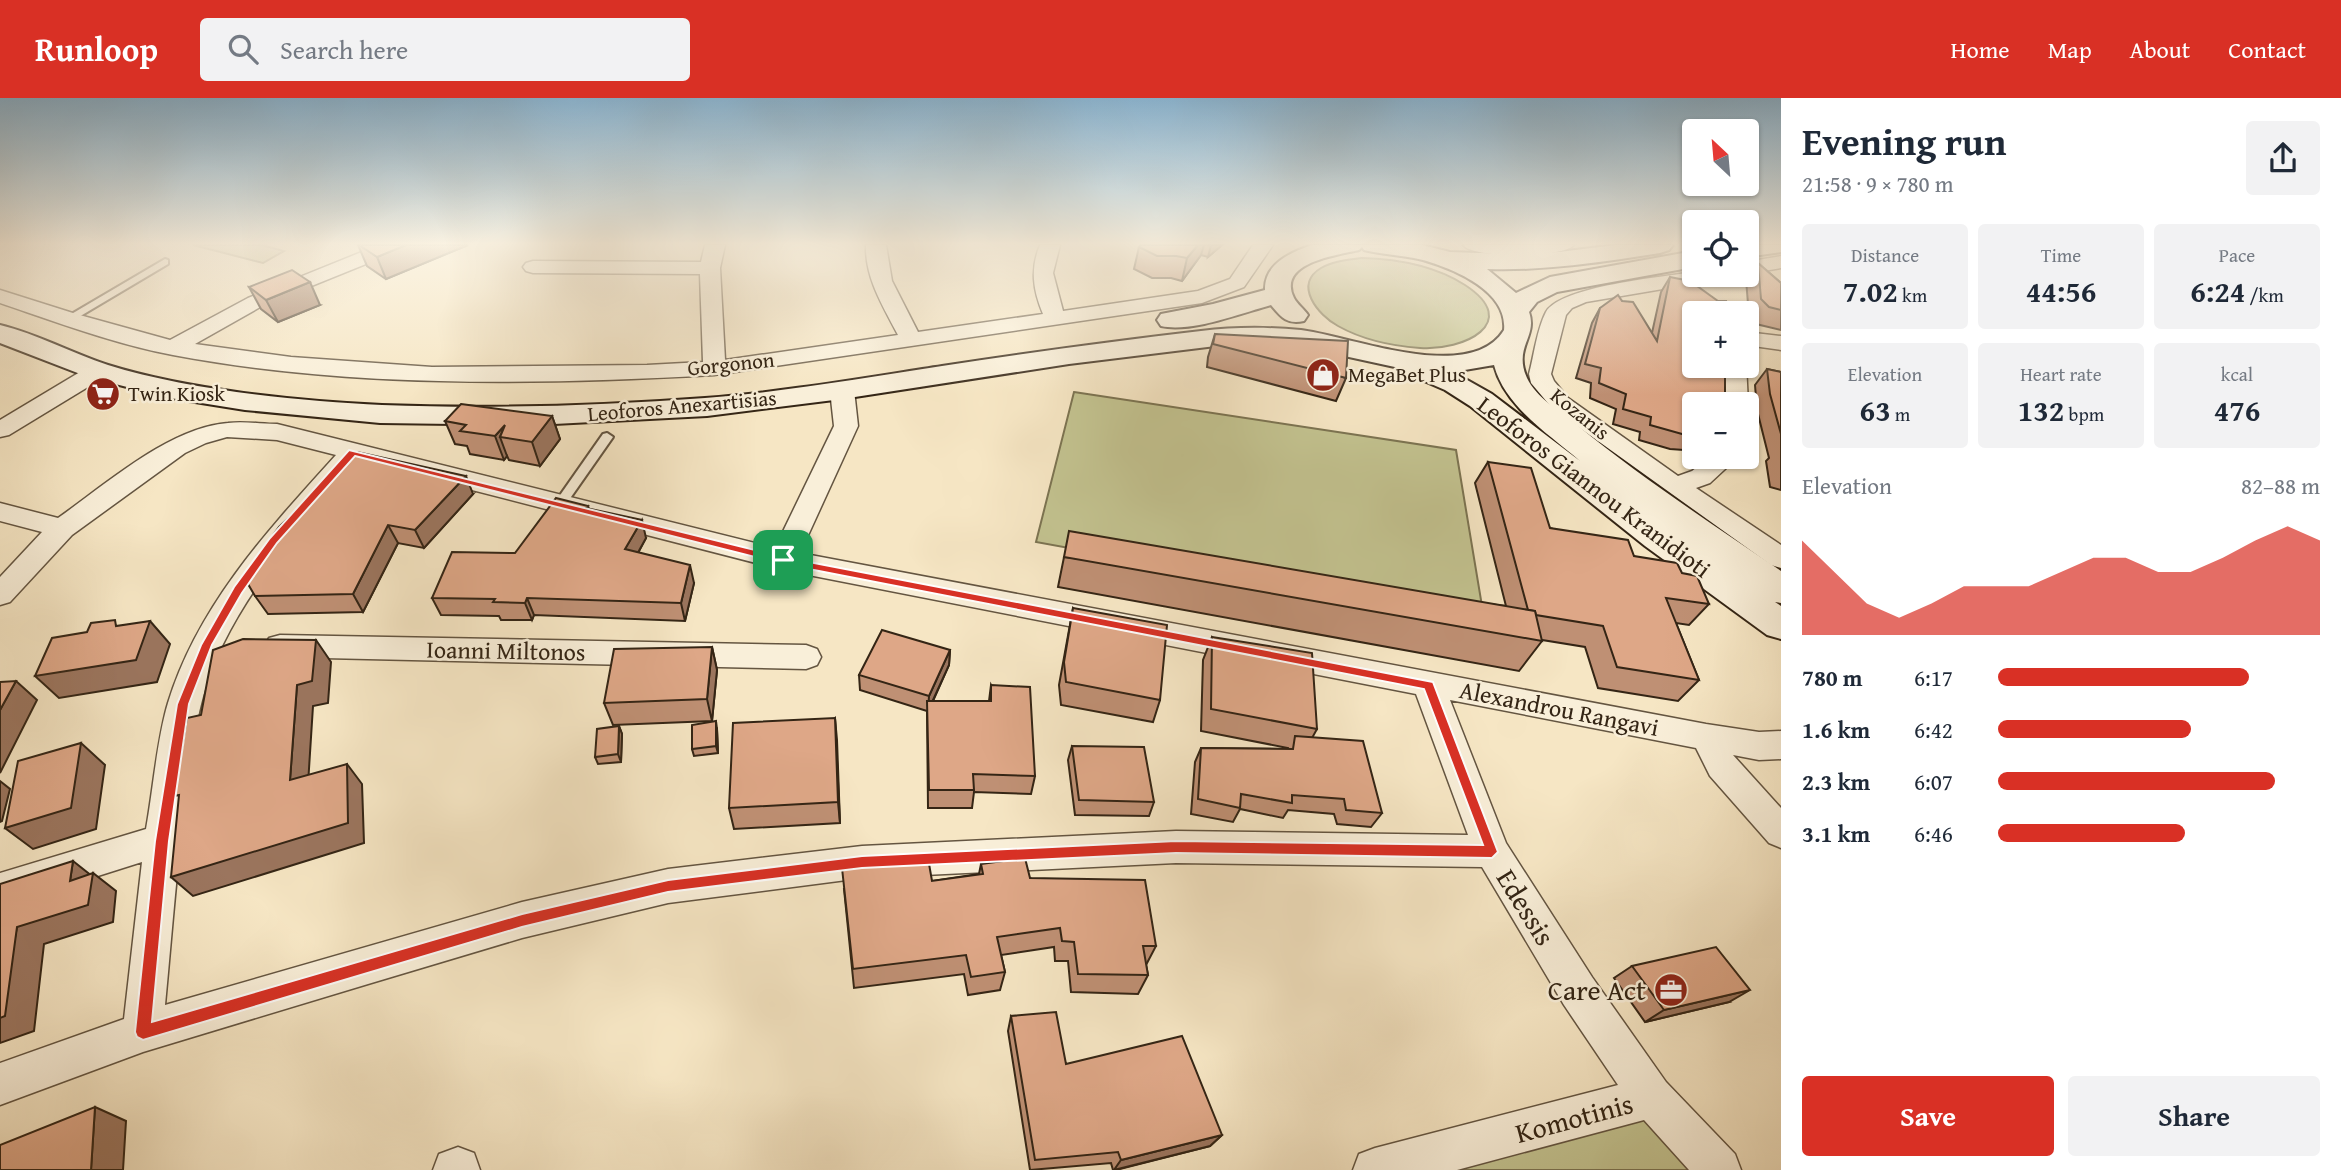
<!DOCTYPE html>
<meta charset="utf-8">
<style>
:root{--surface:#fff;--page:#f2f2f3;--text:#1f2937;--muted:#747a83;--accent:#d93025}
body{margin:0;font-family:"Gentium Book Plus",serif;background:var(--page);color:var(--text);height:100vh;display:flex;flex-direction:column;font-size:26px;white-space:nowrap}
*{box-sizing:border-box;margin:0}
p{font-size:23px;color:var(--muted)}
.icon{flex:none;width:38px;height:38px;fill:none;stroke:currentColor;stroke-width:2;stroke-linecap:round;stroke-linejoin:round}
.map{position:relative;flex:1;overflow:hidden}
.drawer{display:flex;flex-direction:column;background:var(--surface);width:560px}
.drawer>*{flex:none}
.needle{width:46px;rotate:334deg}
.fabs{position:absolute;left:1682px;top:21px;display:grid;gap:14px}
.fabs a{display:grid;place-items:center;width:77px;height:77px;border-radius:7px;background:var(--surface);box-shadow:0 2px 5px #0004;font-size:35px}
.pin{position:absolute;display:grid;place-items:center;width:60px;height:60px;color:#fff;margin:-30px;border-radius:14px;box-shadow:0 4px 10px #0006}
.round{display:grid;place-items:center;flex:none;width:74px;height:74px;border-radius:7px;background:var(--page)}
.overview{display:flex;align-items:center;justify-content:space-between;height:119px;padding:0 21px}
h1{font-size:38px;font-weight:700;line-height:52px}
.metrics{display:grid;grid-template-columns:repeat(3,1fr);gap:10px;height:119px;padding:7px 21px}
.metrics div{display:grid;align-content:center;border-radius:7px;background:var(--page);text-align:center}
.metrics b{font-size:30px;font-weight:700}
.metrics small{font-size:19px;font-weight:400}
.metrics p{font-size:19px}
.chart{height:196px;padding:14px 21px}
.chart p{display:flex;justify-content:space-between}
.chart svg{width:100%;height:126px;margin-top:7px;fill:var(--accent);opacity:.7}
.cta{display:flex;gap:14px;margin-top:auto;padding:14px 21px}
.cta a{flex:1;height:80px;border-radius:7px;background:var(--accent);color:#fff;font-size:28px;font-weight:700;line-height:80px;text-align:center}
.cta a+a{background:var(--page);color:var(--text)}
ul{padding:0 21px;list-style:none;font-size:23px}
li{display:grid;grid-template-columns:112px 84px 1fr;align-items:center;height:52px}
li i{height:18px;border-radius:9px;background:var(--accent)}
header{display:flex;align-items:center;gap:42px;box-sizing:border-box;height:98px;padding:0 35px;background:var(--accent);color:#fff}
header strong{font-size:33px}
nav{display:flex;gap:38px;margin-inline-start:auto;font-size:24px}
.search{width:490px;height:63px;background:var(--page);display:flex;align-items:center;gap:18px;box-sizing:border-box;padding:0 24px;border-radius:7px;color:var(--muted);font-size:26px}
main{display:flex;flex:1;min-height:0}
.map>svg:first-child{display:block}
.green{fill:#c3c390;stroke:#7c7452;stroke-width:2}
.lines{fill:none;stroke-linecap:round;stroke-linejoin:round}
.lane-casing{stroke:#645541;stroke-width:4}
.street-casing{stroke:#645541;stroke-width:3}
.secondary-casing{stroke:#342515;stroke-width:4}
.lane{fill:#f9efd9;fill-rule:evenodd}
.street{fill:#f9efd9;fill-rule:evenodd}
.secondary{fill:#f9efd9;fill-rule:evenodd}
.wall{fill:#bf9074;stroke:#342515;stroke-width:2}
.shaded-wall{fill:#9b755e;stroke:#342515;stroke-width:2}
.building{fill:#dea787;stroke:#342515;stroke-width:2}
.route{fill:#d93025;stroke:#fff;stroke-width:2;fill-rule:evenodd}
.labels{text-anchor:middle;stroke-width:5;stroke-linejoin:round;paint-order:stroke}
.far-street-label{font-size:21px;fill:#342515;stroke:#f9efd9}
.far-poi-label{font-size:21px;fill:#342515;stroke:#f9efd9;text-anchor:start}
.street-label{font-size:24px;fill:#342515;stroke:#f9efd9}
.near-street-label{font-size:28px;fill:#342515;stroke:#f9efd9}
.near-poi-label{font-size:28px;fill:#342515;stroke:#f9efd9;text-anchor:end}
</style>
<header>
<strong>Runloop</strong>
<div class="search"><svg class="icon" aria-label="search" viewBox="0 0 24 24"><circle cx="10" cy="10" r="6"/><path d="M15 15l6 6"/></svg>Search here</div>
<nav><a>Home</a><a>Map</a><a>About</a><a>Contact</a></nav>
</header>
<main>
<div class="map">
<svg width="1781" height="1072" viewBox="0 0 1781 1072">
<rect width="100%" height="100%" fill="#f6e6c4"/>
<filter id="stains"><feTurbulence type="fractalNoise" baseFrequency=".00286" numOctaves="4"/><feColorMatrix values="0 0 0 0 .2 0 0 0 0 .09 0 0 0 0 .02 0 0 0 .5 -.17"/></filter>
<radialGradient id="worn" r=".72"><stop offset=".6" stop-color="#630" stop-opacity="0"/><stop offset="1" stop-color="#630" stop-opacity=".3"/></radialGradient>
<g class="green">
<polygon points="193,147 262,147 284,153 263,165"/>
<path d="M 1362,160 C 1398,161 1434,167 1465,187 C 1523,225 1463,253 1420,250 C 1392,248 1363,242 1338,228 C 1318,217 1293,187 1321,170 C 1333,163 1348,162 1362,160 Z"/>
<polygon points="1074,294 1456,352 1485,526 1036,444"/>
<polygon points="1651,999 1705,1072 1354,1072"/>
</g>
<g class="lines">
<g class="lane-casing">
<g id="lane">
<polygon points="165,161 168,162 168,166 72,223 63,221"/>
<polygon points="607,335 613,339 564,409 556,409 554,406 556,403 603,336"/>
</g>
</g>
<g class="street-casing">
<g id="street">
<path d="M 379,147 L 406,147 L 403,151 L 262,208 L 195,246 L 291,259 L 432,269 L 647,267 L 703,264 L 700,176 L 533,175 L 526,173 L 523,169 L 526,165 L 533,163 L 701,164 L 705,147 L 725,147 L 720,170 L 725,262 L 898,237 C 883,208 865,180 866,147 L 886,147 L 892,183 L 918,234 L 1043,216 C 1033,192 1030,171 1040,147 L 1060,147 L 1053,175 L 1063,213 L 1198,193 L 1230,181 L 1253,147 L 1273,147 L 1244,189 L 1202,205 L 714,277 C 537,287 348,290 173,257 C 115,246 56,224 0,205 L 0,192 L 76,216 L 170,242 L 248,200 Z"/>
<path d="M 1463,147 L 1574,147 C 1563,160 1474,161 1463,147 Z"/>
<polygon points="1781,158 1781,170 1746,176 1746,164"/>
<path d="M 1694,174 L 1694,177 L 1720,177 L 1717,181 L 1710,183 L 1586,204 L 1572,210 L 1566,217 L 1551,276 L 1554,283 L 1568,300 L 1678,378 L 1692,373 L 1710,359 L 1738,359 L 1710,385 L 1696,390 L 1781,447 L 1781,470 L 1771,467 L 1552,310 L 1531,285 L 1529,276 C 1534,257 1537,231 1546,214 C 1561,188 1663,179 1694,174 Z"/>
<polygon points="1746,234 1781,238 1781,252 1746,247"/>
<polygon points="1746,265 1748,306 1724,306 1726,268 1746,268"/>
<polygon points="98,266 106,268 109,273 106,278 9,337 0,339 0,322 90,268"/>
<path d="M 842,285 L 850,287 L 854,292 L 858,328 L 800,455 L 1706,626 L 1759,634 L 1781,633 L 1781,661 L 1759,662 L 1733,657 L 1781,710 L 1781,750 L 1769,745 L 1710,678 L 1696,650 L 1450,602 L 1506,745 L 1592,879 L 1666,984 L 1735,1056 L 1741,1072 L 1689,1072 L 1644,1022 L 1457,1072 L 1353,1072 L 1359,1056 L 1375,1050 L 1618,987 L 1564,907 L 1482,769 L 1176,765 L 862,780 L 668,805 L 522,840 L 368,886 L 143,954 L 0,1007 L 0,965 L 124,921 L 142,764 L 0,809 L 0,775 L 146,731 C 153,693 157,641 168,605 C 198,507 269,431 336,357 L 277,342 L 227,339 L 206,345 L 185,355 L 72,437 L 10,504 L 0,507 L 0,479 L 42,434 L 0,423 L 0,405 L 58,420 C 105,387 170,329 228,325 C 244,323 261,326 277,326 L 775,450 L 834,328 L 830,292 L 834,287 ZM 359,363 L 783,472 L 1416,596 L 1468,737 L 1176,733 L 862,748 L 668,771 L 522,804 L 165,907 C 172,835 177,762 187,690 C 194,637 199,595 223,546 C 257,477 309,421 359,363 Z"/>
<polygon points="280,537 806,547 817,551 821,559 817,567 806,571 280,559 269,556 265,548 269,540"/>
<polygon points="458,1049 474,1055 480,1072 433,1072 439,1056"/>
</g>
</g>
<g class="secondary-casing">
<g id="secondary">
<path d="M 1312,147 L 1422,147 L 1450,154 L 1510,156 L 1559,154 L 1615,147 L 1673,147 L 1669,152 L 1660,155 C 1602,164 1546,173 1487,171 L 1516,195 L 1550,179 L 1694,153 L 1694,169 L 1557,194 L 1537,204 L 1529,214 C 1538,239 1513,249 1527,280 C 1536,299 1560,314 1577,327 C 1642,380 1712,426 1781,473 L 1781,505 L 1775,504 L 1781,508 L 1781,541 L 1767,537 L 1645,448 L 1470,308 L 1445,292 L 1408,276 L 1404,271 L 1303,249 L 1232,246 L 1069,266 L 842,301 L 707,318 L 535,327 L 380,325 L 245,312 L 170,300 L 88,279 L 0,245 L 0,227 C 37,236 72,255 108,267 C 188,292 298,303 382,307 C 489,311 598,308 705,300 C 784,294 863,280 942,268 C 1028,255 1114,243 1201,233 C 1234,229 1268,229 1301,232 C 1351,238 1470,287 1504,232 C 1508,193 1454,171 1423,162 C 1404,157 1384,157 1364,152 L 1362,149 L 1359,152 C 1339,157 1276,164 1294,200 C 1297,206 1304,211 1308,217 L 1304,223 C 1287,227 1281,219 1271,207 C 1242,215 1191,235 1161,228 L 1157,222 L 1161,216 L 1213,206 L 1265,192 C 1264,166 1291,154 1312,147 ZM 1494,267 C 1505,309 1549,336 1580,363 L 1492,296 L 1453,274 Z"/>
<polygon points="1746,147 1781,147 1781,154 1746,159"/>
</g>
</g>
<use href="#lane" class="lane"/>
<use href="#street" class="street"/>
<use href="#secondary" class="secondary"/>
</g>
<g class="wall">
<polygon points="358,147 468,147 386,181 367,168"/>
<polygon points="1141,147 1222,147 1208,159 1201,157 1182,183 1171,180 1152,180 1134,171 1139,149"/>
<polygon points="1758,165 1781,185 1781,232 1756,226 1749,218 1746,181"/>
<polygon points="1670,179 1694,215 1725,306 1694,306 1694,344 1691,348 1684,352 1670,351 1639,342 1640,334 1613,326 1616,311 1590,300 1591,285 1576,280 1592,225 1600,210 1622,203 1652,235 1661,194"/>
<polygon points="249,189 320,207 278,224 261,211"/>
<polygon points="1215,236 1346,280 1336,303 1207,269 1208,259"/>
<polygon points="1767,271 1781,274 1781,392 1770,389 1766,363 1769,360 1757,312 1755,287"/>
<polygon points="552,318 560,341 540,368 509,362 507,358 504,362 470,356 467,348 455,346 445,323"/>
<polygon points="1488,364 1550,430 1634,458 1709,506 1689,527 1676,525 1699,582 1678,603 1598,590 1585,549 1542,542 1542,543 1519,573 1058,489 1064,459 1506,508 1475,385"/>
<polygon points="473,396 424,450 398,445 363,514 268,516 255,498 252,466"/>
<polygon points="588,408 589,411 646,440 638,455 694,485 685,523 534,517 532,522 501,522 499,518 441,517 432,500 515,455"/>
<polygon points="1073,510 1160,602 1153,624 1061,607 1059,587"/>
<polygon points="1212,539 1317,631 1312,640 1382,715 1371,729 1337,726 1334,716 1288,712 1283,720 1240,711 1233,724 1191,716 1195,664 1201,650 1288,651 1288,650 1201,633 1203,562"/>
<polygon points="712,549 717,572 712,623 613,627 604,605"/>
<polygon points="950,552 949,567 933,603 989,603 991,587 1035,678 1031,696 974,694 972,710 928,710 927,613 860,592 859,577"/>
<polygon points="835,620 840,725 734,731 729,710"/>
<polygon points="619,628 622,636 621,664 598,666 595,659"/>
<polygon points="717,631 718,655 694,658 692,651"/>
<polygon points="1072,648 1154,704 1149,718 1075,717 1068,662"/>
<polygon points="981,766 1030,780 1156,848 1146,867 1148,877 1138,896 1071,894 1068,863 1055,863 1054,849 1001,857 1005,874 1000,892 968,897 964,876 854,890 844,791 932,783 979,776"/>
<polygon points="1632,868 1729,904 1645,924 1614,880"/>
<polygon points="1011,918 1066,966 1222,1037 1210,1048 1116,1072 1113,1072 1111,1065 1030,1072 1008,933"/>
</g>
<g class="shaded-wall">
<polygon points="406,147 468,147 386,181 377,159"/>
<polygon points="1198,147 1204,147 1201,157 1182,183 1187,160"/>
<polygon points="1211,147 1222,147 1208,159"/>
<polygon points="310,184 320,207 278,224 266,202"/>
<polygon points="552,318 560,341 540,368 532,344"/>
<polygon points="505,327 500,339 507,358 504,362 495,338"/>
<polygon points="1694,338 1694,344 1691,348 1684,352"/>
<polygon points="466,378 473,396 424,450 415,432"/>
<polygon points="642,422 646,440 630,469 625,451"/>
<polygon points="388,427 398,445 363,514 353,496"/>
<polygon points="690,467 694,485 685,523 681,505"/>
<polygon points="527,500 534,517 532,522 525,505"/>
<polygon points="150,523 170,546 157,584 59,600 35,578"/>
<polygon points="316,542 331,564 328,605 313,608 307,702 290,682 297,587"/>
<polygon points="712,549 717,572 712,623 707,601"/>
<polygon points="950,552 949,567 928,613 929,598"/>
<polygon points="16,583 37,602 0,675 0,612"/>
<polygon points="835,620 837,642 840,725 838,704"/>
<polygon points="716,623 717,631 718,655 716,648"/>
<polygon points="619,628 622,636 621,664 618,656"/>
<polygon points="81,645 105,667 96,731 33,751 5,730"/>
<polygon points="347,666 362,686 364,745 193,798 171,779"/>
<polygon points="0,683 10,691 2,723 0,724"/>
<polygon points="73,763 92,778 93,775 116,793 113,824 44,846 34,933 0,945 0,920 17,829 70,783"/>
<polygon points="1750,892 1729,904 1645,924 1664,912"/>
<polygon points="95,1009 126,1023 123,1072 91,1072"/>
<polygon points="1222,1037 1210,1048 1114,1072 1121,1062"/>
</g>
<g class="building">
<polygon points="359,147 406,147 377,159"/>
<polygon points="1141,147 1198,147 1187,160 1176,158 1157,158 1139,149"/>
<polygon points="1758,165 1781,185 1781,212 1769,209 1761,201"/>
<polygon points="292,172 310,184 266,202 249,189"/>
<polygon points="1670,179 1690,183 1718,203 1726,203 1725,215 1694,215 1694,268 1725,268 1725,306 1708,301 1707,306 1694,306 1694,337 1682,336 1650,327 1651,319 1623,311 1626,296 1599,285 1601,270 1585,266 1600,210 1618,197 1622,203 1633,204 1657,243"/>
<polygon points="1215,236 1348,243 1346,280 1213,246"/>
<polygon points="1767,271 1781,274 1781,336 1770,296"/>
<polygon points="461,306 552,318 532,344 500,339 505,327 495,338 460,333 466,327 445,323"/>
<polygon points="357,354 466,378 415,432 388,427 353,496 255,498 248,486 252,466 279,429"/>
<polygon points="1488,364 1531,370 1550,430 1628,442 1634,458 1677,465 1682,475 1697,478 1709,506 1666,500 1699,582 1617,569 1603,528 1536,517 1535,513 1528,512"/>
<polygon points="556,400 588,408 586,410 642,422 625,451 690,467 681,505 527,500 525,505 493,504 495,501 432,500 452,454 515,455"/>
<polygon points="1069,433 1535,513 1542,543 1064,459"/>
<polygon points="1073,510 1167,527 1160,602 1066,584 1064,564"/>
<polygon points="115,522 116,528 150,523 136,562 35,578 52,540 87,534 91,525"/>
<polygon points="882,532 950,552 929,598 859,577"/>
<polygon points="1212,539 1312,555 1317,631 1211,611"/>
<polygon points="243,541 316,542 312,583 297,587 290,682 347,666 348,725 171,779 179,697 174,698 187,620 201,617 213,552"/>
<polygon points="712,549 707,601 604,605 614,551"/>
<polygon points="16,583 0,612 0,584"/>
<polygon points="991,587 1030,589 1035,678 973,676 974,692 929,692 927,603 991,603"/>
<polygon points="835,620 838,704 729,710 733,625"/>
<polygon points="716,623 716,648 692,651 692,627"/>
<polygon points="619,628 618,656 595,659 597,631"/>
<polygon points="1295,638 1363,643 1382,715 1346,712 1344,701 1292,697 1292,705 1241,696 1240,710 1198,701 1201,650 1293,651"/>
<polygon points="81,645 71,710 5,730 18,663"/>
<polygon points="1072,648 1144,649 1154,704 1079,702"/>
<polygon points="928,760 932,783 983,776 981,766 1025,760 1030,780 1145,782 1156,848 1143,848 1148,877 1078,876 1074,844 1062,843 1060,830 997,839 1005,874 971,879 966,857 853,871 842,770"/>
<polygon points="73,763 70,783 93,775 88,807 17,829 5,918 0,920 0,786"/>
<polygon points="1716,849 1750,892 1664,912 1632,868"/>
<polygon points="1056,914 1066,966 1182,938 1222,1037 1121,1062 1118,1054 1035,1062 1011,918"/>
<polygon points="95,1009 91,1072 0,1072 0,1047"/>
</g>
<linearGradient id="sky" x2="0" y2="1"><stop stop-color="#8bb8d7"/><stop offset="0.49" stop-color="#fbf4e4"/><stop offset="1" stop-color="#fbf4e4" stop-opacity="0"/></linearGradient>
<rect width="1781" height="297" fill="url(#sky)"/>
<path class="route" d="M 349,352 L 783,459 L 1433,584 L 1498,754 L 1492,760 L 1176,755 L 862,770 L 668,794 L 522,829 L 143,942 L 137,939 L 135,934 L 155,743 L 177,606 L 201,547 L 234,489 L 270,440 ZM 355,358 L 783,466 L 1424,591 L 1483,747 L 1176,743 L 862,758 L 668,782 L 522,816 L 152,924 L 169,743 L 189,606 L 212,547 L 242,495 L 277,445 Z"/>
<defs>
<g id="shop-disc" transform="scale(1.75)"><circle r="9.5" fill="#8f2418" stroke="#f9efd9"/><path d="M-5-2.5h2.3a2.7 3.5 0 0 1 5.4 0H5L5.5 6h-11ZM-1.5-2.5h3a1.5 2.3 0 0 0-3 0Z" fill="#fff"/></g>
<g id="supermarket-disc" transform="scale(1.75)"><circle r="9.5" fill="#8f2418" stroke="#f9efd9"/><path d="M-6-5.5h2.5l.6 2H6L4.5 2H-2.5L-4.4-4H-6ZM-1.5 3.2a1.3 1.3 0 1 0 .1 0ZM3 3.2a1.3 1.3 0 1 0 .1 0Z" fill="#fff"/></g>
<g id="office-disc" transform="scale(1.75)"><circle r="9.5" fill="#8f2418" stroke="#f9efd9"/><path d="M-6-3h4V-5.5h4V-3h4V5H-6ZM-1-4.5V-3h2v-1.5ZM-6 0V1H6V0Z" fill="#fff"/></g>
</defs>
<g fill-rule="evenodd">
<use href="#shop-disc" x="1323" y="277"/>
<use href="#supermarket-disc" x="103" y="296"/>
<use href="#office-disc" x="1671" y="892"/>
</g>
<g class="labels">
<g class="far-street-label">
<text transform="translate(731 266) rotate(-6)" y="7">Gorgonon</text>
<text transform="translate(682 308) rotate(-5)" y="7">Leoforos Anexartisias</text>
<text transform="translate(1580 316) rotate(39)" y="7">Kozanis</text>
</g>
<g class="far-poi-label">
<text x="1348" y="284">MegaBet Plus</text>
<text x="128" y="303">Twin Kiosk</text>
</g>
<g class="street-label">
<text transform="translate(1594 389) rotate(37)" y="8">Leoforos Giannou Kranidioti</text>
<text transform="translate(506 553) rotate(1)" y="8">Ioanni Miltonos</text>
<text transform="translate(1559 611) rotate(11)" y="8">Alexandrou Rangavi</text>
</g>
<g class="near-street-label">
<text transform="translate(1526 809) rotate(58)" y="10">Edessis</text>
<text transform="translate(1574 1020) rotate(-15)" y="10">Komotinis</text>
</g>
<g class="near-poi-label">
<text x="1646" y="902">Care Act</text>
</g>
</g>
<rect width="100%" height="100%" filter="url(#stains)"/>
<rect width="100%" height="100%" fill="url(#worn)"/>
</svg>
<div class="fabs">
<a><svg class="needle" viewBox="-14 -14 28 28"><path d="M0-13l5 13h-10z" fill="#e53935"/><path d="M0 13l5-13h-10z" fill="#747a83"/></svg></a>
<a><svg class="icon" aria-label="locate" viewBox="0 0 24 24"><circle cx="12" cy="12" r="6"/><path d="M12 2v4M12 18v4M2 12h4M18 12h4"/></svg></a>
<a>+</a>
<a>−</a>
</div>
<div class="pin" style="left:783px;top:462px;background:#1e9e55"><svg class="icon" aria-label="arrive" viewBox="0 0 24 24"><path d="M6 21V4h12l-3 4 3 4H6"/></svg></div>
</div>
<section class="drawer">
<div class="overview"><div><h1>Evening run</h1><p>21:58 · 9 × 780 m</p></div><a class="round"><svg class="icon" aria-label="share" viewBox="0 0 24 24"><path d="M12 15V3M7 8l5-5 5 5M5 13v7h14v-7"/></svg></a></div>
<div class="metrics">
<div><p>Distance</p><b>7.02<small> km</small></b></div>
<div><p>Time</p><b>44:56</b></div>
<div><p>Pace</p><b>6:24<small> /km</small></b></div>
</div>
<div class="metrics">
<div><p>Elevation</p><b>63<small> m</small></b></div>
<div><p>Heart rate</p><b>132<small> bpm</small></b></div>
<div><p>kcal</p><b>476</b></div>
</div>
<div class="chart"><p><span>Elevation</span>82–88 m</p>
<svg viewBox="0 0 160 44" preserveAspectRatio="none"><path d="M0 44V11L10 22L20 33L30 38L40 33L50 27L60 27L70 27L80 22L90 17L100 17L110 22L120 22L130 17L140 11L150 6L160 11V44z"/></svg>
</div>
<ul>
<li><b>780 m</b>6:17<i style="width:78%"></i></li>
<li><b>1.6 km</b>6:42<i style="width:60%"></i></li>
<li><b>2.3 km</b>6:07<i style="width:86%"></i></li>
<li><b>3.1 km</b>6:46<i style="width:58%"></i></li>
</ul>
<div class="cta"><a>Save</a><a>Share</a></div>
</section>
</main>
